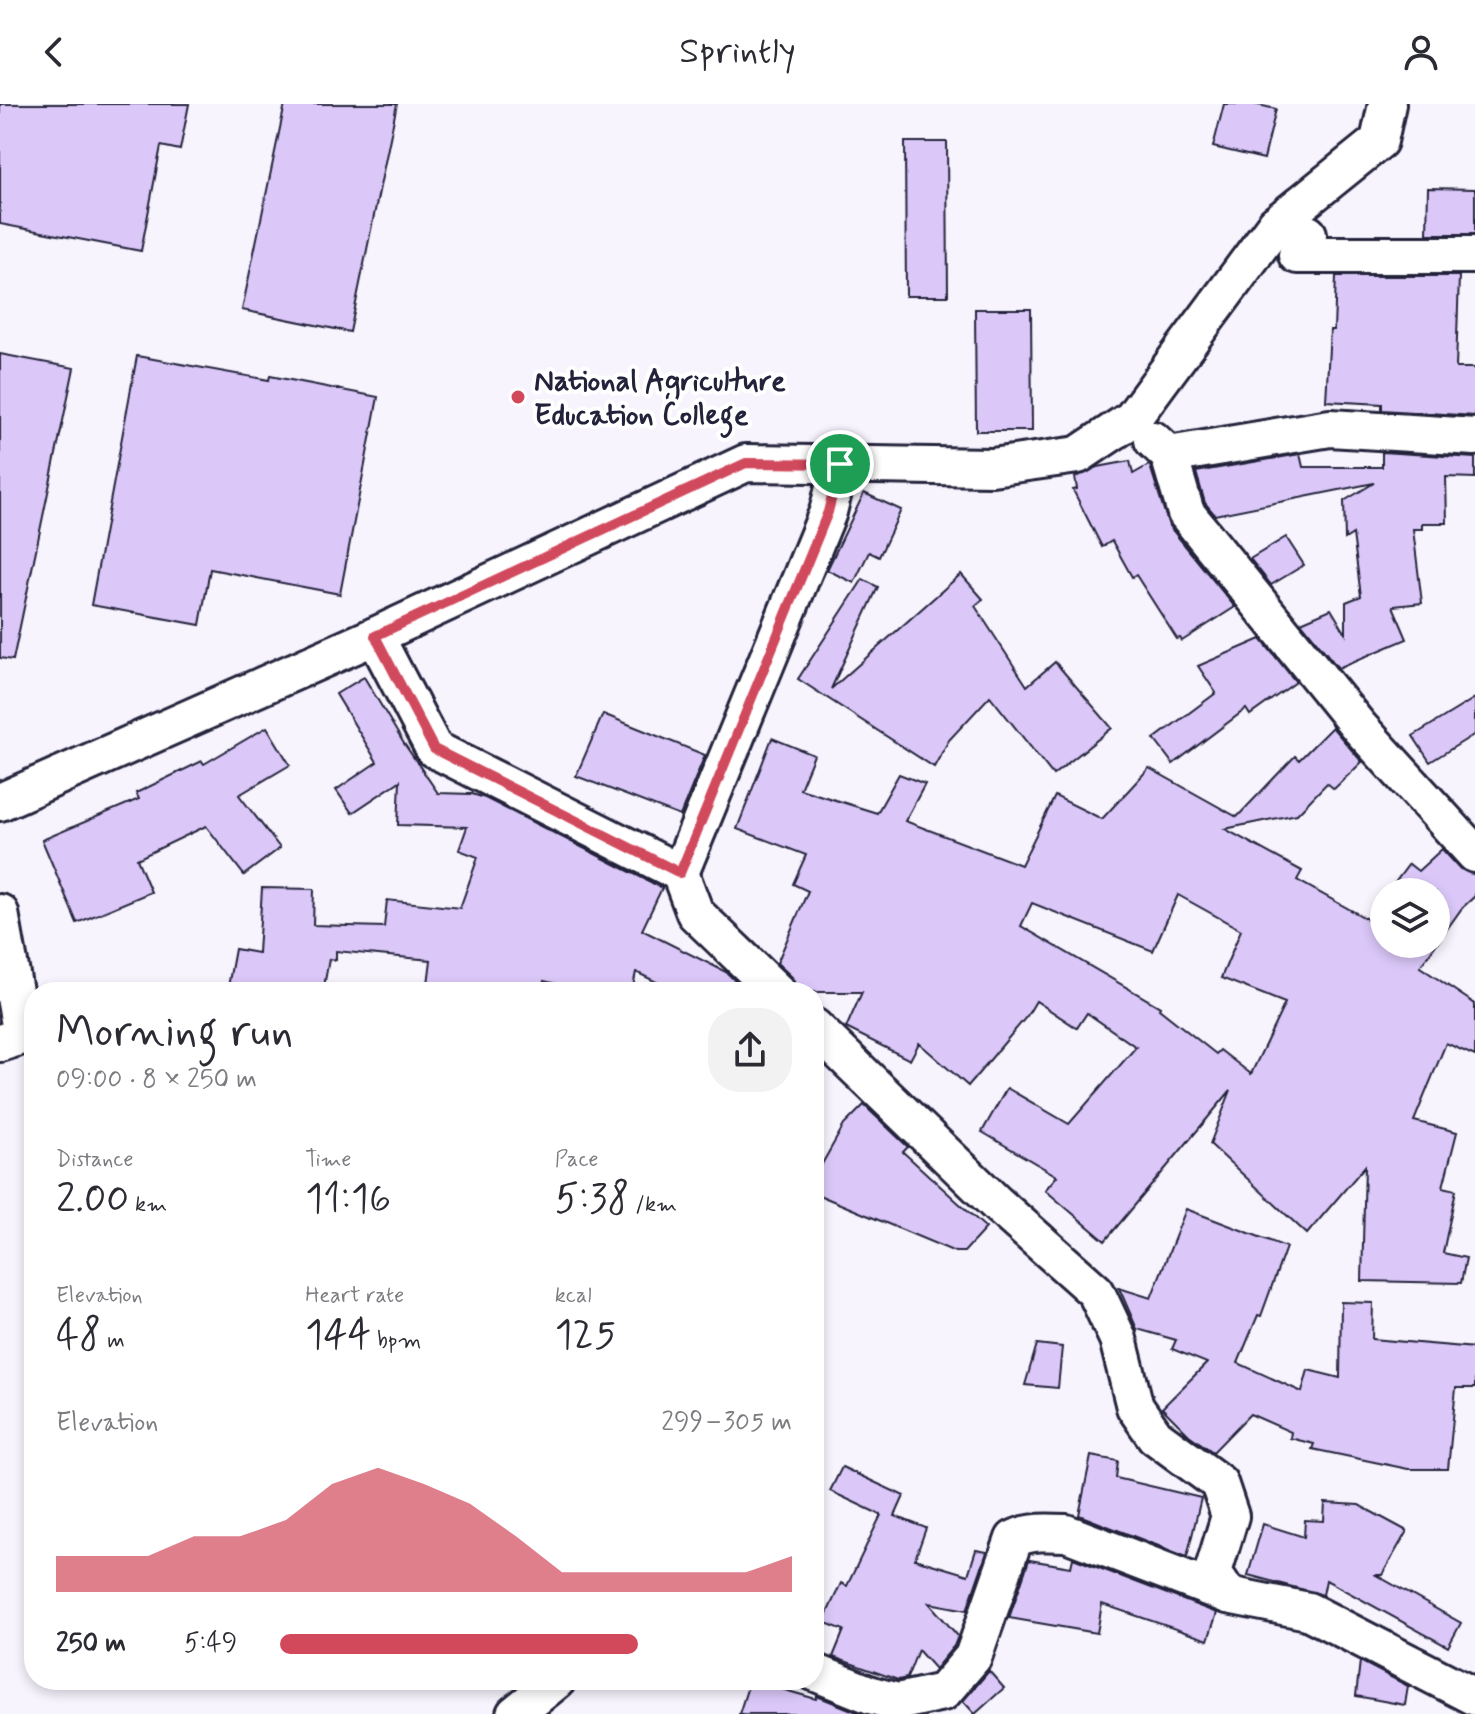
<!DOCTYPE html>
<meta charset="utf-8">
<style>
:root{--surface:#fff;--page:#f2f2f3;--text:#2b2b33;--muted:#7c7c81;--accent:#d1495b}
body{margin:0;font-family:Mynerve,sans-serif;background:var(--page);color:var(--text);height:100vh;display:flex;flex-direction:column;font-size:30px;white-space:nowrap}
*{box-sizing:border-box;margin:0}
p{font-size:26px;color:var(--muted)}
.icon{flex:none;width:44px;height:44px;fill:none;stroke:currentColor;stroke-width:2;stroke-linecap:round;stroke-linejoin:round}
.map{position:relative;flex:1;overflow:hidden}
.side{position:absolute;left:24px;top:878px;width:800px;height:708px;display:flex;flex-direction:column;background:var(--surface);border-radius:32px;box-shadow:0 4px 12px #0003}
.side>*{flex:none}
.buttons{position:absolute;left:1370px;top:774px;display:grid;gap:16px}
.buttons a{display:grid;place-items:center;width:80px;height:80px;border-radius:50%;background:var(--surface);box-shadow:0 4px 12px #0003;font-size:40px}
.pin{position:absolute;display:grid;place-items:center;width:68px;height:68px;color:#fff;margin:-34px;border:4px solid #fff;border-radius:50%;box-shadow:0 2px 8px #0007}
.round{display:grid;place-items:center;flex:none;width:84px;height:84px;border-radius:32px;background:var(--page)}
.overview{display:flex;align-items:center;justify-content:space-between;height:136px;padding:0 32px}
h1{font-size:44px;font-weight:600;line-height:60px}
.metrics{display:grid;grid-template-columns:repeat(3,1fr);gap:12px;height:136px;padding:8px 32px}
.metrics div{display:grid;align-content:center}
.metrics b{font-size:40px;font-weight:600}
.metrics small{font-size:22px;font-weight:400}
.metrics p{font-size:22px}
.chart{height:224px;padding:16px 32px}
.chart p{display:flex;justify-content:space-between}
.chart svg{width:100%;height:144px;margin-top:8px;fill:var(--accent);opacity:.7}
ul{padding:0 32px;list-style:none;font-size:26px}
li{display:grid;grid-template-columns:128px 96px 1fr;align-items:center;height:60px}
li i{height:20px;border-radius:10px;background:var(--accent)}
header{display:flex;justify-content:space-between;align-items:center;height:104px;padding:0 32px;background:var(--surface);font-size:36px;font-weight:600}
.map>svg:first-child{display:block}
.building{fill:#dbc8f9;stroke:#22223b;stroke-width:2;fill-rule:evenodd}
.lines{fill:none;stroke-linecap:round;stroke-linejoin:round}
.minor-casing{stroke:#22223b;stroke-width:42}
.minor{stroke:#fff;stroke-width:36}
.route-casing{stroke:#fff;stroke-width:16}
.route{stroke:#d1495b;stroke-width:10}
.poi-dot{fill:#d1495b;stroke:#fff;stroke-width:3}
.labels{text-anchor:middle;stroke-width:8;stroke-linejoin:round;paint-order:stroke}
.poi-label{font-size:30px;font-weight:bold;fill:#22223b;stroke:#fff;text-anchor:start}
</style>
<header><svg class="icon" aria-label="back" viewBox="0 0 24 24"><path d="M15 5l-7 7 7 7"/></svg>Sprintly<svg class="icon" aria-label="person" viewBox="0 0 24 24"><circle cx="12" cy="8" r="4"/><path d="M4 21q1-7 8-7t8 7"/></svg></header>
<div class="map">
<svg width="1475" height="1610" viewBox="0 0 1475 1610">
<rect width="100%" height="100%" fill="#f8f4fe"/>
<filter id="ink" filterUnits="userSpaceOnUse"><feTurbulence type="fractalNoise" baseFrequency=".0125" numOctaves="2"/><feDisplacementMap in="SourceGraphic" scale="16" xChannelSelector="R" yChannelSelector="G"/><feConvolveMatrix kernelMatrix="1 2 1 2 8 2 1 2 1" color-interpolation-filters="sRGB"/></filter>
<g filter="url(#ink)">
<g class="building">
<polygon points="0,0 189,0 180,46 161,42 141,147 0,120"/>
<polygon points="285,0 397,0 350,228 242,206"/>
<polygon points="1224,0 1254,0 1276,5 1264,55 1213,43"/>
<polygon points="905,38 947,38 948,192 906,192"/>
<polygon points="1428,84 1475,85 1475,130 1427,130"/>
<polygon points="1336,172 1459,172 1456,264 1475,264 1475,312 1382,306 1382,300 1326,297 1330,226 1334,226"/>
<polygon points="975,205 1031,205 1032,327 976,327"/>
<polygon points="0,250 74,264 13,556 0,554"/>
<polygon points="137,252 269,276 270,272 378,293 340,490 210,465 200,521 91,501"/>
<polygon points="1382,348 1475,354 1475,374 1446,373 1447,419 1422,419 1422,425 1413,425 1422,499 1393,502 1407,535 1338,564 1301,518 1331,505 1346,530 1346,498 1361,492 1353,430 1345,435 1344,397 1374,379 1215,411 1205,399 1196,368 1300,350 1303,363 1382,363"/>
<polygon points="1130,357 1133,370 1149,361 1150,362 1169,422 1235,503 1182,537 1180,534 1177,535 1136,471 1132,473 1112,437 1102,443 1073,386 1077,385 1075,373 1098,363"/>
<polygon points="864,389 901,406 879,453 869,448 854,479 827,466"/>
<polygon points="1286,433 1304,461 1271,481 1250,455"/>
<polygon points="961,470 983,495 975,502 1027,582 1055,558 1112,624 1053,671 990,592 949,636 934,663 798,575 863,475 878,483 831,585"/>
<polygon points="1261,535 1296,578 1250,611 1246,605 1173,660 1154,635 1216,589 1198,562"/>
<polygon points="364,573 403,638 438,689 472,690 485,694 662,784 642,826 726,868 747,888 677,888 636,868 632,888 591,888 544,877 542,888 427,888 431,856 336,847 336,856 329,855 323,888 255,888 228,883 235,845 258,849 262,784 314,785 313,821 384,823 387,796 460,804 478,753 459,746 467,723 398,721 400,677 352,709 336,686 377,658 336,590"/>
<polygon points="1475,594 1475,630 1430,658 1413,632"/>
<polygon points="603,610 705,651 680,712 576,672"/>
<polygon points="267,623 290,661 239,691 280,744 244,771 206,722 137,755 151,788 77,819 42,736 139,695 136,689 202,657 204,660"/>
<path d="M 1332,623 L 1362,658 L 1334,685 L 1327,679 L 1297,710 L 1225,725 L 1302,767 L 1297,776 L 1367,815 L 1384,793 L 1384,840 L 1436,840 L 1436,788 L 1388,788 L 1409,760 L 1418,767 L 1442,745 L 1460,765 L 1475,770 L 1475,792 L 1462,804 L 1420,863 L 1475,900 L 1475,952 L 1446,939 L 1414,1017 L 1457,1028 L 1443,1083 L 1456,1086 L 1443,1149 L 1466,1154 L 1461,1179 L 1362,1177 L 1365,1062 L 1307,1130 L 1210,1040 L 1231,986 L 1105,1137 L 1045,1086 L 1057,1072 L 982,1028 L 1007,984 L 1069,1020 L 1136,943 L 1087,909 L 1077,924 L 1036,897 L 1027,912 L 968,982 L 919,939 L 910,956 L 846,924 L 862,888 L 797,888 L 792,873 L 777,859 L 808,787 L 793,780 L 806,751 L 737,725 L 772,634 L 814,651 L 800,685 L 877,709 L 899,670 L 925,680 L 905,717 L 1021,761 L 1055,692 L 1102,715 L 1149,664 L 1237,713 L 1295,652 L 1299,656 ZM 1178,791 L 1241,826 L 1221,874 L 1285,899 L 1251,970 L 1220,946 L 1216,950 L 1159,905 L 1160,903 L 1021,822 L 1032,799 L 1153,847 Z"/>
<polygon points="864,1001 908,1043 903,1048 986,1124 964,1148 955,1148 814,1089 814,1074 844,1021"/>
<polygon points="1186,1105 1286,1143 1261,1212 1258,1211 1238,1259 1302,1288 1308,1266 1340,1274 1341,1198 1373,1199 1372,1235 1475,1244 1475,1284 1456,1284 1448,1365 1408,1365 1312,1345 1314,1340 1290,1334 1291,1328 1250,1310 1213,1348 1189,1331 1162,1304 1207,1259 1172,1245 1176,1236 1137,1225 1119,1184 1151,1194"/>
<polygon points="1037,1240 1062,1243 1058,1284 1025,1281"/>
<polygon points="1091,1352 1118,1357 1116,1374 1201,1394 1187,1453 1079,1411"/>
<polygon points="842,1363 904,1392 895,1412 926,1424 915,1455 968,1471 976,1446 987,1448 967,1506 929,1499 958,1532 954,1542 935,1565 918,1546 907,1574 898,1576 833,1553 844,1526 823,1518 841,1479 847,1482 881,1411 830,1387"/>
<polygon points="1325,1399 1359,1401 1407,1427 1382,1471 1376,1471 1461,1519 1448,1543 1326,1476 1323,1491 1248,1471 1263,1420 1304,1433 1305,1416 1324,1417"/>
<polygon points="1073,1454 1217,1509 1208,1536 1102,1500 1097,1529 1009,1514 1029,1456 1071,1463"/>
<polygon points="1360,1557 1408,1582 1405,1601 1356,1592"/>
<polygon points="989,1567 1004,1584 975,1610 963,1597"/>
<polygon points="750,1576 816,1595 817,1592 862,1610 739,1610"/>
</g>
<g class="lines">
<g class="minor-casing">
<g id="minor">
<polyline points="1276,120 1308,130 1297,151 1475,151"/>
<polyline points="1153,336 1169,351 1330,324 1475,333"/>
<polyline points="1169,351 1186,409 1360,624 1475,750"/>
<polyline points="375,532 434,645 680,769 695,809 777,888"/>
<polyline points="0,698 375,532 746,359 992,363 1078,351 1132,315 1276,120 1379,37 1387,0"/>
<polyline points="680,769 828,408 840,360"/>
<polyline points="0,809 22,932 0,939"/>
<polyline points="814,923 996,1099 1096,1188 1118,1235 1135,1303 1155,1332 1219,1379 1230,1412 1213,1468 1228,1491 1308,1507 1475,1593"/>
<path d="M 814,1568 L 871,1591 L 897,1598 L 943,1588 L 973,1553 L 1014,1435 C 1030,1427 1048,1428 1066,1429 L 1228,1491"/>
<polyline points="515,1610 557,1576"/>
</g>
</g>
<use href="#minor" class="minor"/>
</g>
</g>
<g class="lines" filter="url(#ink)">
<g class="route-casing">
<polygon id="route" points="746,359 840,360 828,408 680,769 434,645 375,532"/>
</g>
<use href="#route" class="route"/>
</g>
<circle class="poi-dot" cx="518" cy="293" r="8"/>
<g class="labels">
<g class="poi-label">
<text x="534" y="286">National Agriculture<tspan x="534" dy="34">Education College</tspan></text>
</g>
</g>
</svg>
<div class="buttons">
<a><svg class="icon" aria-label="layers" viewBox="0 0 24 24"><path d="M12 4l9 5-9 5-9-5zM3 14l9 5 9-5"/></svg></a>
</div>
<div class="pin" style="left:840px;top:360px;background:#1e9e55"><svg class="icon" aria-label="arrive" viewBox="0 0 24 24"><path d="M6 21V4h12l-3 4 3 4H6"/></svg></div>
<section class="side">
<div class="overview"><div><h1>Morning run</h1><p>09:00 · 8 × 250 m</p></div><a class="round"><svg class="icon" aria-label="share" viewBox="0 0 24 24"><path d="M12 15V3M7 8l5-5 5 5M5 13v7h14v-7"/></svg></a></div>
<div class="metrics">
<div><p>Distance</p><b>2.00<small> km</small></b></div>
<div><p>Time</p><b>11:16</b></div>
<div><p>Pace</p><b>5:38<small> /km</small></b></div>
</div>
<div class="metrics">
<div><p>Elevation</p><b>48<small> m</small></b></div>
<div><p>Heart rate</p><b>144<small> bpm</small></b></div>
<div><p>kcal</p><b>125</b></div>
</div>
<div class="chart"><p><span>Elevation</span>299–305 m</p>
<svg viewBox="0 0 160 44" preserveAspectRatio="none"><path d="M0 44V33L10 33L20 33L30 27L40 27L50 22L60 11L70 6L80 11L90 17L100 27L110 38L120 38L130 38L140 38L150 38L160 33V44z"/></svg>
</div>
<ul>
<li><b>250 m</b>5:49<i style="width:70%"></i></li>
</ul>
</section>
</div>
